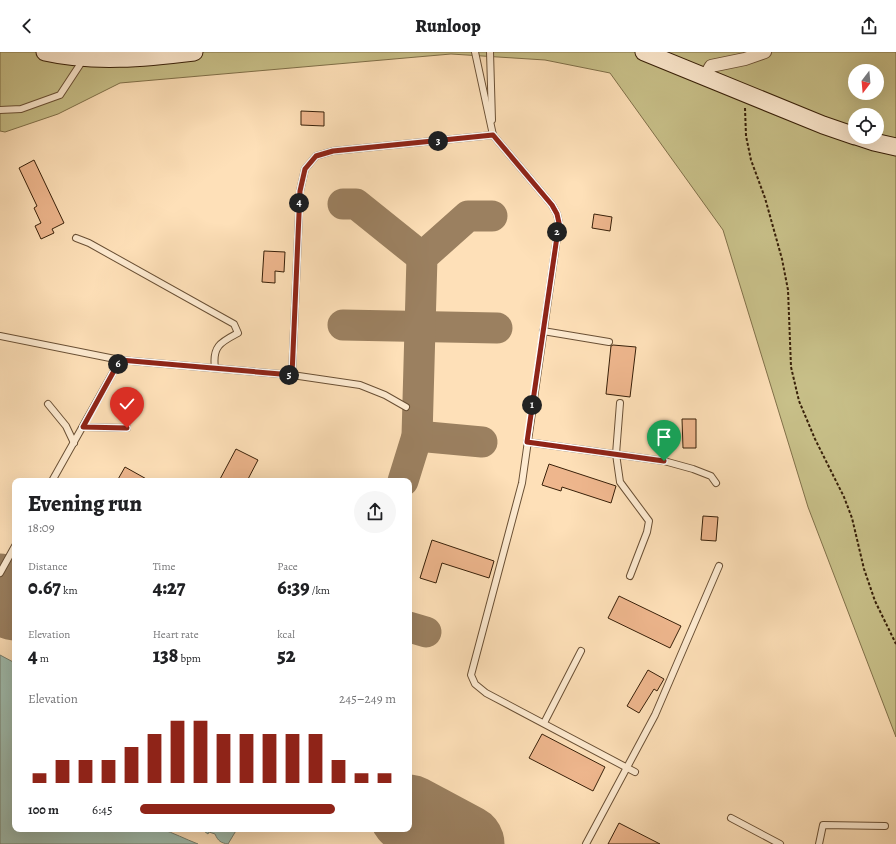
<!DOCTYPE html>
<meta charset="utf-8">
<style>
:root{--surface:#fff;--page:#f6f6f6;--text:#202124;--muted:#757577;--accent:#8f2418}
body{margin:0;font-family:Alegreya,serif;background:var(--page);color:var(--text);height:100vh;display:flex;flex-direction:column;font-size:15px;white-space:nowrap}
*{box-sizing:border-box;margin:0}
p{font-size:13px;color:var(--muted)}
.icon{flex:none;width:22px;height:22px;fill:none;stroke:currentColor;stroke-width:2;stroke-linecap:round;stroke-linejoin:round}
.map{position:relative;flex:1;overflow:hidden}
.side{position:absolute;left:12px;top:426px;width:400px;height:354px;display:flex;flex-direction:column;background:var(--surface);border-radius:8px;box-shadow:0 4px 16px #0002}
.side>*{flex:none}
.needle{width:26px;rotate:196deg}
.controls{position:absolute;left:848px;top:12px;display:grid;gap:8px}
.controls a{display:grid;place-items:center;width:36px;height:36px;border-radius:50%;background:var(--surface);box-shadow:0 4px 16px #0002;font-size:20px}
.pin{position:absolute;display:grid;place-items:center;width:34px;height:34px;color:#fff;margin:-41px -17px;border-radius:50% 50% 50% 0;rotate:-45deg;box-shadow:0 0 4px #0007}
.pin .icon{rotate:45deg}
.km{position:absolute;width:20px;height:20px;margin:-10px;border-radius:50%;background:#222;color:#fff;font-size:11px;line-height:20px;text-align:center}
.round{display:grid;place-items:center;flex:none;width:42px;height:42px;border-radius:21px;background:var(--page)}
.head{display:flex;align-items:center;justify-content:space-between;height:68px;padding:0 16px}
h1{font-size:22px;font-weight:800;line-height:30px}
.stats{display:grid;grid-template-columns:repeat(3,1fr);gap:6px;height:68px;padding:4px 16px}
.stats div{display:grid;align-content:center}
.stats b{font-size:20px;font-weight:800}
.stats small{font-size:11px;font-weight:400}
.stats p{font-size:11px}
.chart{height:112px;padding:8px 16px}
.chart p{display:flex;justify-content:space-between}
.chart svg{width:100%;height:72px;margin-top:4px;stroke:var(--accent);stroke-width:6}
ul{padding:0 16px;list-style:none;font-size:13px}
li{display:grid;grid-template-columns:64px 48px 1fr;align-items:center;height:30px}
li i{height:10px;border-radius:5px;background:var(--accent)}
header{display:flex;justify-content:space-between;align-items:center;height:52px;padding:0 16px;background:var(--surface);font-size:18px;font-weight:800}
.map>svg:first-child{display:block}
.green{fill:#c8c089;stroke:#807049;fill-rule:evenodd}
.water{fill:#a0bdaf;stroke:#767e6d}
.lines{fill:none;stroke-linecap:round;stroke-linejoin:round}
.taxiway{stroke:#9b8060;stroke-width:31}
.runway{stroke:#9b8060;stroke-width:79}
.building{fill:#eeb68d;stroke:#382009}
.lane-casing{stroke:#6a5035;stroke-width:8}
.street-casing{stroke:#6a5035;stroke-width:14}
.secondary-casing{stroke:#382009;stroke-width:19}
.path{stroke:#382009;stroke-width:2;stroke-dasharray:3 2;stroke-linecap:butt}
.lane{stroke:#feebd1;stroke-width:6}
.street{stroke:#feebd1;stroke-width:12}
.secondary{stroke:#feebd1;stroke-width:17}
.route-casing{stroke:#fff;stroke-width:8}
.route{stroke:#8f2418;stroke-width:5}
</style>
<header><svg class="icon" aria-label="back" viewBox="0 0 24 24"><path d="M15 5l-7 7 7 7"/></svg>Runloop<svg class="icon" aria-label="share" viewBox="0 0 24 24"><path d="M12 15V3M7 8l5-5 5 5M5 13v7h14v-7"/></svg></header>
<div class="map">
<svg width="896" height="792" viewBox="0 0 896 792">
<rect width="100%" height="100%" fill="#fee0b8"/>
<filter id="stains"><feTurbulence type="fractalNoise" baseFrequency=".005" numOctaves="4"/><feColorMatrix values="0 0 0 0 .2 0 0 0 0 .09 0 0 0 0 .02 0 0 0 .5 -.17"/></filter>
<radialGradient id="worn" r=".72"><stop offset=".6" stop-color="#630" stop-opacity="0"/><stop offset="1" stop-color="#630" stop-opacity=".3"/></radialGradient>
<path class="green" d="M 0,0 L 896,0 L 896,685 L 808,455 L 723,178 L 610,21 L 545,8 L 451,2 L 120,31 L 58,62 L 5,80 L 0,79 ZM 855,19 L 877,19 L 877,41 L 855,41 ZM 855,63 L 877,63 L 877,85 L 855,85 Z"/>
<g class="water">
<path d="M 0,603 L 15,611 L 15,777 L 161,777 C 174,781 185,787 198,792 L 0,792 Z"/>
<path d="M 201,777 L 237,777 L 228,792 C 221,791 218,789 215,782 L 209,780 L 208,782 Z"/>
</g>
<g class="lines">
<g class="taxiway">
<polyline points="343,152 356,152 422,205"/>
<polyline points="343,273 497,276"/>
<polyline points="417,384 482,390"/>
<polyline points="403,429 417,384 422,205 468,164 492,164"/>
<polyline points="409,575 426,580"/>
</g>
<g class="runway">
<polyline points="0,541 15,549"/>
<polyline points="409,762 465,792"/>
</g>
</g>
<g class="building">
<polygon points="301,59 324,60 324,74 301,73"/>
<polygon points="34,108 64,171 52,177 54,181 41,187 35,174 41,171 34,156 37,154 19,116"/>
<polygon points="594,162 612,165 610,179 592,176"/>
<polygon points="264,199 285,200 284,220 275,219 275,231 262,230"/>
<polygon points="613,293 636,295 630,345 606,342 611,294"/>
<polygon points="682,367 696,367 696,396 683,396"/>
<polygon points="236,397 258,408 247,429 219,429"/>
<polygon points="549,412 616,434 611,451 562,435 561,439 542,433"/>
<polygon points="125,415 150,429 117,429"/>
<polygon points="703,464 718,465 716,489 701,488"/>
<polygon points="432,488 494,509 489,526 442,511 436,531 420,526"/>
<polygon points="619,544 681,574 670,596 608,566"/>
<polygon points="648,618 664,627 657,639 654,637 639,661 627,654"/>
<polygon points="542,682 605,715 593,739 529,706"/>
<polygon points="619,771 660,792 608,792"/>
</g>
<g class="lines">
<g class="lane-casing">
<g id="lane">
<polyline points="475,0 493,83 552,153 557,162 559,171 522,431 471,623 475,632 486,641 635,720"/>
<polyline points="490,0 492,68"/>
<polyline points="0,58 21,57 60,43 83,8"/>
<path d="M 76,186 L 89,191 L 234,272 L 238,281 C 221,290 212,294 215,316"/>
<polyline points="543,279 609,290"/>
<polyline points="0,284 120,308"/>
<polyline points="292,323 360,333 385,343 406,355"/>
<polyline points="620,351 616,402 620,430 649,469 647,480 630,524"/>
<polyline points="48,352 66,374 74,391"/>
<polyline points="83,375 127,376"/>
<polyline points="527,390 664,409 693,417 711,424 716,431"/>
<polyline points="52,429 120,308 292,323 300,139 305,117 316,104 333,99 493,83"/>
<polyline points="0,521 15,494"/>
<polyline points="544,671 581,599"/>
<polyline points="731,766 780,792"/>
<polyline points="586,792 655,663 719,514"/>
<polyline points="819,792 823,773 885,774"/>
</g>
</g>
<g class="street-casing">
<polyline id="street" points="705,24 711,14 745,7 765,0"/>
</g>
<g class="secondary-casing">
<g id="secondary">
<path d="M 45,0 C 93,11 146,6 194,0"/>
<polyline points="644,0 823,73 855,84"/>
<polyline points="859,85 874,90 896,95"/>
</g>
</g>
<polyline class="path" points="745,56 746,84 751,108 765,146 782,207 788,238 791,315 799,349 815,387 844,445 852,466 864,517 875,549 896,592"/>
<use href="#lane" class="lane"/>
<use href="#street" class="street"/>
<use href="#secondary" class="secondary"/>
</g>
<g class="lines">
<g class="route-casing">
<polyline id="route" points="127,376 83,375 120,308 292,323 300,139 305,117 316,104 333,99 493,83 552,153 557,162 559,171 527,390 664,409"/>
</g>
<use href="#route" class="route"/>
</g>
<rect width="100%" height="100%" filter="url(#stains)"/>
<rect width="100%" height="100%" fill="url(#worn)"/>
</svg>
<div class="controls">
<a><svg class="needle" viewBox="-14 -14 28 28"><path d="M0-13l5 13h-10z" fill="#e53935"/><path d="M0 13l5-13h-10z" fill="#757577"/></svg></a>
<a><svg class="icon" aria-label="locate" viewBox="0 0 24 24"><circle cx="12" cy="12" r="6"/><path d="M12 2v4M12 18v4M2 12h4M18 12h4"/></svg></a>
</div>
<div class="pin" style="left:664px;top:409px;background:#1e9e55"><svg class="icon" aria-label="arrive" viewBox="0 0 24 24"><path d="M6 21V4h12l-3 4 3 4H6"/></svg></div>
<div class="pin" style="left:127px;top:376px;background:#d93025"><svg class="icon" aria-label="check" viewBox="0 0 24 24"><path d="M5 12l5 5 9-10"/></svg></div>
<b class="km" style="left:532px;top:353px">1</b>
<b class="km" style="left:557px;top:180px">2</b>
<b class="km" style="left:438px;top:89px">3</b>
<b class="km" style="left:299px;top:151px">4</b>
<b class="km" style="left:289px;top:323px">5</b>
<b class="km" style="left:118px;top:312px">6</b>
<section class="side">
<div class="head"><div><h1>Evening run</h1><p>18:09</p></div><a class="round"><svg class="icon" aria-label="share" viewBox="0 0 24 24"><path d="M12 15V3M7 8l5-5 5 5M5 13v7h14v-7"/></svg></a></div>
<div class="stats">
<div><p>Distance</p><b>0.67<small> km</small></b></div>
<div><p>Time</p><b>4:27</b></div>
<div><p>Pace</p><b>6:39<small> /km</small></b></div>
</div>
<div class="stats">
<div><p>Elevation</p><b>4<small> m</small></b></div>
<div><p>Heart rate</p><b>138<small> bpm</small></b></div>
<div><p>kcal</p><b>52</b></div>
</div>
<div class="chart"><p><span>Elevation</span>245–249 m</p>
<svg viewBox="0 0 160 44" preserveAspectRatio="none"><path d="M5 44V38M15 44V30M25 44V30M35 44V30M45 44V22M55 44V14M65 44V6M75 44V6M85 44V14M95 44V14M105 44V14M115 44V14M125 44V14M135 44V30M145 44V38M155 44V38"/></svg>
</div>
<ul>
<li><b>100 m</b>6:45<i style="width:76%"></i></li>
</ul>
</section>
</div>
